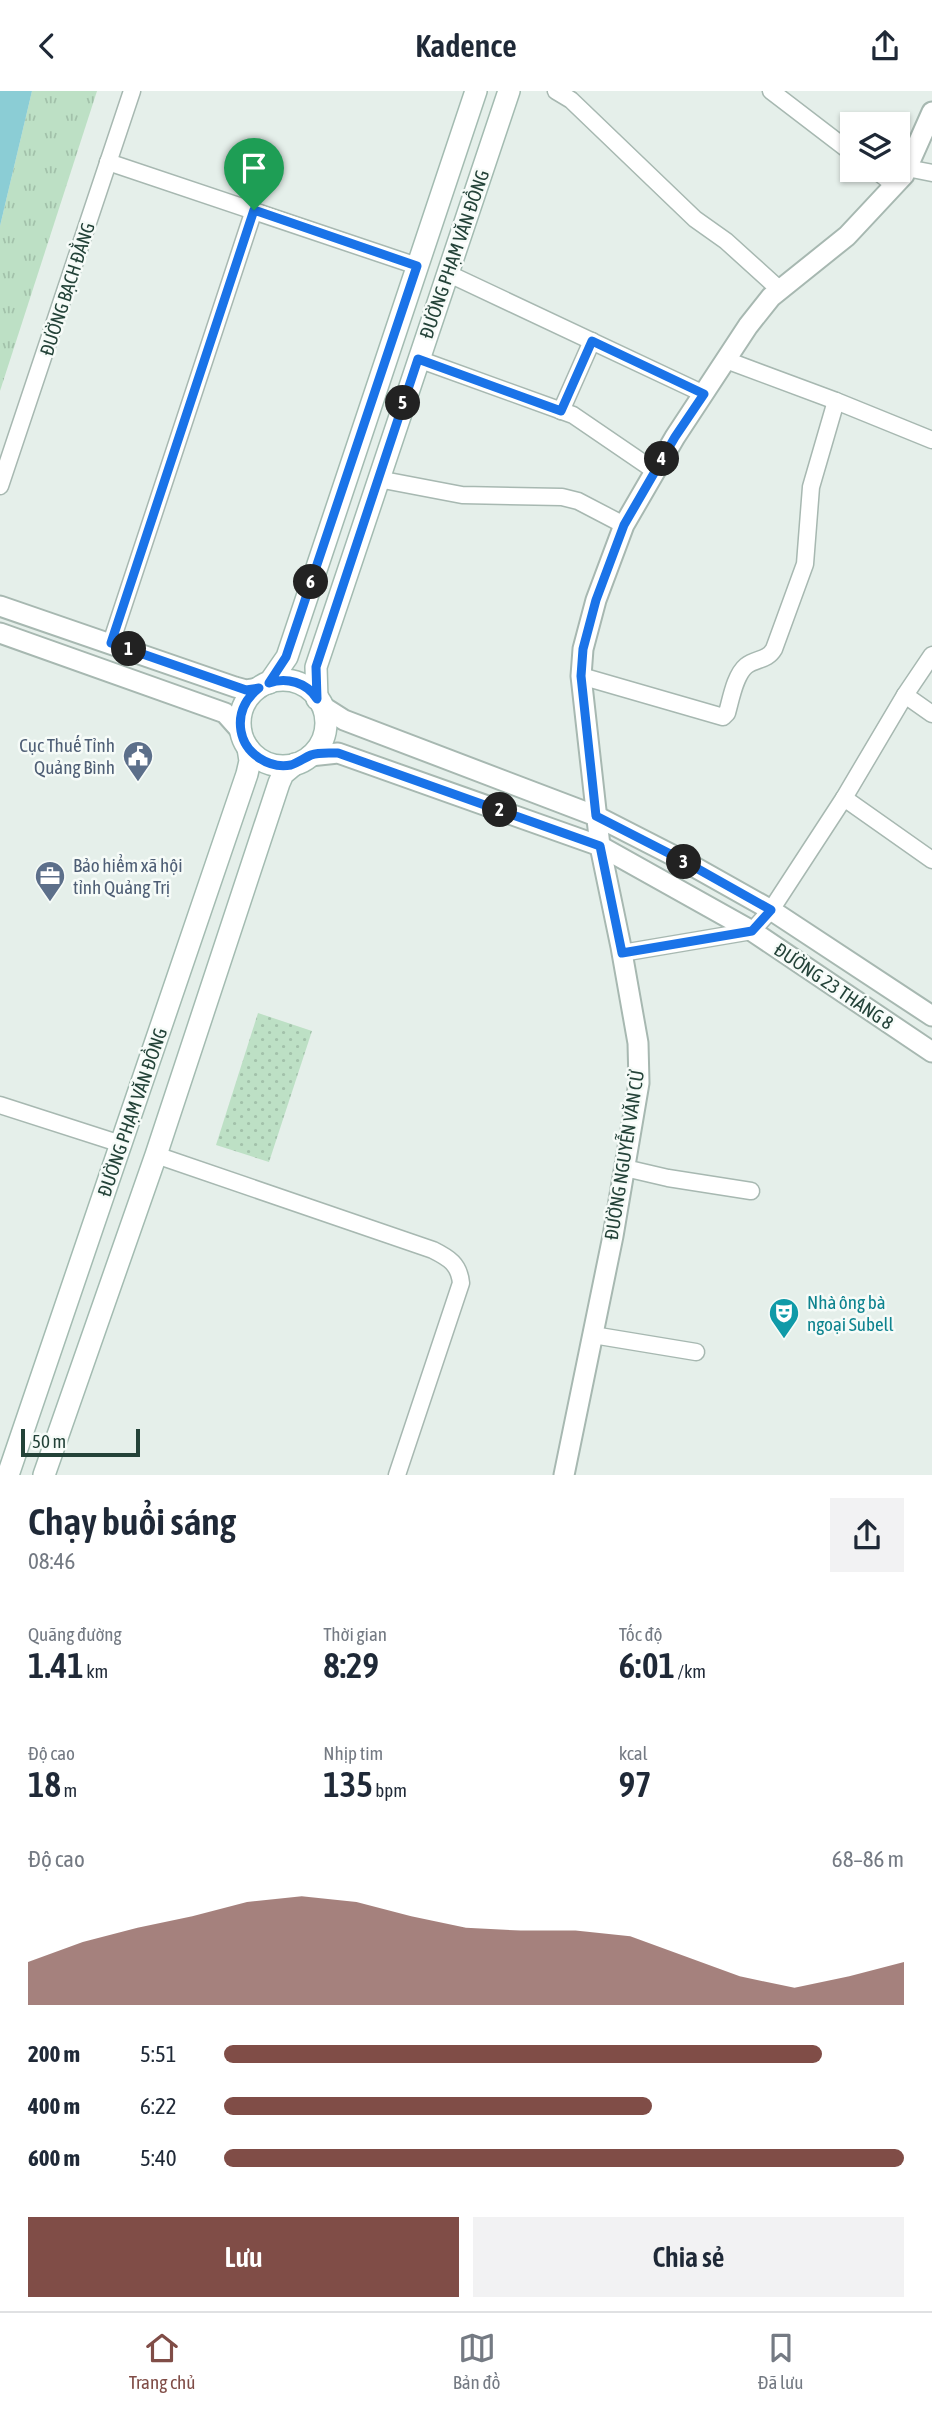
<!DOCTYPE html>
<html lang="vi">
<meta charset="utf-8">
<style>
:root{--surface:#fff;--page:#f2f2f3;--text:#1f2937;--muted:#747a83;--line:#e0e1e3;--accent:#804d47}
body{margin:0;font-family:"Asap Condensed",sans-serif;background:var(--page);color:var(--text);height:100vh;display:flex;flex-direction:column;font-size:26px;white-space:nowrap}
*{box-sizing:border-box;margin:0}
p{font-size:23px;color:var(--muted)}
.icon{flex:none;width:38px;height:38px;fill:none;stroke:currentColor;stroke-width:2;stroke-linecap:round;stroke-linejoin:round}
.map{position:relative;height:1384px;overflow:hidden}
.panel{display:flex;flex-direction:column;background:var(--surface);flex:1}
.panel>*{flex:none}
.controls{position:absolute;left:840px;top:21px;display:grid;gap:14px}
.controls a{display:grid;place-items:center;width:70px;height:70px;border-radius:0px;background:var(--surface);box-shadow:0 2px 5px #0004;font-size:35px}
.scale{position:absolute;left:21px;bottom:18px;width:119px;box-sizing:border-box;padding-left:7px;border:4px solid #234238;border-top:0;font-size:19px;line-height:24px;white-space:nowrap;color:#234238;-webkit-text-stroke:5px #f6fbf8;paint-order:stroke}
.pin{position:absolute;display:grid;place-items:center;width:60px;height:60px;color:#fff;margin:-72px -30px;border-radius:50% 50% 50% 0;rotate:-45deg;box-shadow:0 0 7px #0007}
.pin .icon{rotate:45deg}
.km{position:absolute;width:35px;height:35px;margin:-18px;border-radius:50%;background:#222;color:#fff;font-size:19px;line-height:35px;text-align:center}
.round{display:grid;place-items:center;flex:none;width:74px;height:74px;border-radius:0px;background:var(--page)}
.summary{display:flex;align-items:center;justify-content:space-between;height:119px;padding:0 28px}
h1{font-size:38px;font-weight:600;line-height:52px}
.metrics{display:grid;grid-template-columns:repeat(3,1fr);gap:10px;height:119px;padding:7px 28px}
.metrics div{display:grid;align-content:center}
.metrics b{font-size:35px;font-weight:600}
.metrics small{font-size:19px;font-weight:400}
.metrics p{font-size:19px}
.chart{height:196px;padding:14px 28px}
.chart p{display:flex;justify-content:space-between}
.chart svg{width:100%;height:126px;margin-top:7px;fill:var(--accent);opacity:.7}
.cta{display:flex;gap:14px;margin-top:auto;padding:14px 28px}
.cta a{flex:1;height:80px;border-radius:0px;background:var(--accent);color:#fff;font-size:28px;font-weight:600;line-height:80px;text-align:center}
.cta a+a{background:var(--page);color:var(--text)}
ul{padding:0 28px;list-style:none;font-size:23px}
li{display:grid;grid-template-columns:112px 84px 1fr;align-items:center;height:52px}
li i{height:18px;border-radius:9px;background:var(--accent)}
header{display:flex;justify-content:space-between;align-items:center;height:91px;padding:0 28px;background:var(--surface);font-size:32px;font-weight:600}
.tab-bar{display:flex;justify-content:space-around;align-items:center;height:98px;border-top:2px solid var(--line);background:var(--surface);font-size:19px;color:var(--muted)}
.tab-bar a{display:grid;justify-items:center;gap:4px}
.tab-bar .selected{color:var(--accent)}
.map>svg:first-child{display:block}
.grass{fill:url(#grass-dots)}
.park{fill:url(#park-tufts)}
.water{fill:#8bcdd5}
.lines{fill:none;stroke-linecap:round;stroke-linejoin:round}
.minor-casing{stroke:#a7b8b1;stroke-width:19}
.tertiary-casing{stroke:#a7b8b1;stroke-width:23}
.secondary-casing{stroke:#a3bbb1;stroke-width:24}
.minor{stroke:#fff;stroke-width:16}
.tertiary{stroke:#fff;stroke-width:19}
.secondary{stroke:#fff;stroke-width:21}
.route-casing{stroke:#fff;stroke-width:14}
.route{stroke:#1a73e8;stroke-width:9}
.labels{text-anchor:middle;stroke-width:5;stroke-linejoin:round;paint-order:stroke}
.street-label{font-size:19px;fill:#234238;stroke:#f6fbf8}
.service-label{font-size:19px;fill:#4e5e75;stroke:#f6fbf8;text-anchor:end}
.culture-label{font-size:19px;fill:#0d838f;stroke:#f6fbf8;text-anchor:start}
</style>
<header><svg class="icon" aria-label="back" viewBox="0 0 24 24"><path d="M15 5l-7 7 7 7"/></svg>Kadence<svg class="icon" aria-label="share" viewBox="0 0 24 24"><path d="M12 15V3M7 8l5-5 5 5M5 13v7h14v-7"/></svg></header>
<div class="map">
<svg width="932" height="1384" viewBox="0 0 932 1384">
<defs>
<pattern id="grass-dots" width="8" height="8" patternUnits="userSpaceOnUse" patternTransform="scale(1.75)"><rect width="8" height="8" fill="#bde0c5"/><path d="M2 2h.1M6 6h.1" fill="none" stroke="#a2c1aa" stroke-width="1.8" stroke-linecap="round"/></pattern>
<pattern id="park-tufts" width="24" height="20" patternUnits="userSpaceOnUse" patternTransform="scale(1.75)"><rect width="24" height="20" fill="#bde0c5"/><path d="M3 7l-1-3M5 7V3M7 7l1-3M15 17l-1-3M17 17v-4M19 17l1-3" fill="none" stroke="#a2c1aa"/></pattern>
</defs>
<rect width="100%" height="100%" fill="#e5efea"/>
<polygon class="grass" points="258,922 312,940 269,1071 216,1054"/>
<polygon class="park" points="32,0 97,0 0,300 0,135"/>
<polygon class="water" points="0,0 32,0 0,135"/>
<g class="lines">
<g class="minor-casing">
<g id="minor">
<polyline points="556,0 571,9 695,128 726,150 779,198"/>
<polyline points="771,0 852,62"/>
<polyline points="108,71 417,175"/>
<polyline points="907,77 932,82"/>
<polyline points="875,79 895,94"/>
<polyline points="447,182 704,303"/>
<polyline points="418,268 573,324 655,380"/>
<polyline points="726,269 836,310 932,349"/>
<polyline points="561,320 592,250"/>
<polyline points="378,388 462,404 562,406 578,410 624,434"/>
<polyline points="0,395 132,0"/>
<polyline points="111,552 254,119"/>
<path d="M 581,585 L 723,626 L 727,622 C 731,608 735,584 746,575 C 756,567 767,570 774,558 L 805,473 L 811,396 L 836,310"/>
<polyline points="905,604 932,623"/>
<polyline points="844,707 932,769"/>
<polyline points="622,862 752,840 771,819 844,707 905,604 932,564"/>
<polyline points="0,1014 121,1053"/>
<path d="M 156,1064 L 433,1159 C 449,1167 459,1173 461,1192 L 397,1384"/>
<polyline points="625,1077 668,1087 751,1100"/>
<polyline points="593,1244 696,1261"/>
</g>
</g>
<g class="tertiary-casing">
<g id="tertiary">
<polyline points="0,515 235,596 246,599 259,597"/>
<polyline points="0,542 225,622 241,640"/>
<polyline points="322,615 344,629 596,725 682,769 771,819 932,925"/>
<polyline points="310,665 338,662 600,755 752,840 932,961"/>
<polyline points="564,1384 613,1145 639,992 638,952 621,856 600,755 581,585 583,558 596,509 624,434 675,346 748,235 771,206 847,145 904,84 932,21"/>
</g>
</g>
<g class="secondary-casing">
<g id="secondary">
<circle cx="283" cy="632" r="43"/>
<polyline points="269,592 287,566 476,0"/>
<polyline points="317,608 316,576 509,0"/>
<polyline points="8,1384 247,683 250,670 248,657"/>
<polyline points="44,1384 156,1064 279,692 283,683 295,673"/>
</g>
</g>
<use href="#minor" class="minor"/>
<use href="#tertiary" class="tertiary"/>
<use href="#secondary" class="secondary"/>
</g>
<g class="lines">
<g class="route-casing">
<path id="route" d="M 254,119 L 417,175 L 286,566 L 269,592 C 286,586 307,591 317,608 L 316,576 L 418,268 L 561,320 L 592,250 L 704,303 L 675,346 L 624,434 L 596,509 L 583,558 L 581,585 L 596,725 L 682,769 L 771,819 L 752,840 L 622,862 L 600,755 L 338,662 C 329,662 319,661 311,664 C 304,667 298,672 291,674 C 269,678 245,663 241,640 C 238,622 245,608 259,597 L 246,599 L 111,552 Z"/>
</g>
<use href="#route" class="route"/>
</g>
<defs>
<g id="civic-pin" transform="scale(1.575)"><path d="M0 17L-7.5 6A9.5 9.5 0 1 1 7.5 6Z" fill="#5c6f8a" stroke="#f6fbf8"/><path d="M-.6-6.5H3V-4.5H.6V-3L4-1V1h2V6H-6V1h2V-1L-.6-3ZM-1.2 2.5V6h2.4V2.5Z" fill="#fff"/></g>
<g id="office-pin" transform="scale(1.575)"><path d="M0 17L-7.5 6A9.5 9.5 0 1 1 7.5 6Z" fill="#5c6f8a" stroke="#f6fbf8"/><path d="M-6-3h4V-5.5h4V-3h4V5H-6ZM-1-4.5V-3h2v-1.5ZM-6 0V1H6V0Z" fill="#fff"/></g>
<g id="theatre-pin" transform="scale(1.575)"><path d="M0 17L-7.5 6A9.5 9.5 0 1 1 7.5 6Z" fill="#0f9aa8" stroke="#f6fbf8"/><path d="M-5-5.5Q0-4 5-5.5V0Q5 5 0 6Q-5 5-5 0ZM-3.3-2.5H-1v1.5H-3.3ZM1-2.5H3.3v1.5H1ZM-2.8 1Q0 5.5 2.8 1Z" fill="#fff"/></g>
</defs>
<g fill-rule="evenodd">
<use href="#civic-pin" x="138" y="665"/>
<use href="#office-pin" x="50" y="785"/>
<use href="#theatre-pin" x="784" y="1222"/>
</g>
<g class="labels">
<g class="street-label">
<text transform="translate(454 163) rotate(-71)" y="7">ĐƯỜNG PHẠM VĂN ĐỒNG</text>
<text transform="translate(67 198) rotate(-72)" y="7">ĐƯỜNG BẠCH ĐẰNG</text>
<text transform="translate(834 895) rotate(34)" y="7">ĐƯỜNG 23 THÁNG 8</text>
<text transform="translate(132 1021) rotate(-71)" y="7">ĐƯỜNG PHẠM VĂN ĐỒNG</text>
<text transform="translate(624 1064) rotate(-81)" y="7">ĐƯỜNG NGUYỄN VĂN CỪ</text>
</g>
<g class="service-label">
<text x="115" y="661">Cục Thuế Tỉnh<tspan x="115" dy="22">Quảng Bình</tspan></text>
<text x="73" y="781" text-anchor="start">Bảo hiểm xã hội<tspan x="73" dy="22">tỉnh Quảng Trị</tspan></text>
</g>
<g class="culture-label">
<text x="807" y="1218">Nhà ông bà<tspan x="807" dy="22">ngoại Subell</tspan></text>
</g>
</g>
</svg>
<div class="controls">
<a><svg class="icon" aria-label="layers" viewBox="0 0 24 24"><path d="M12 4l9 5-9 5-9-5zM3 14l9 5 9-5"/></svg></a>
</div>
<div class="scale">50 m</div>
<div class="pin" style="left:254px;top:119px;background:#1e9e55"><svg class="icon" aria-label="arrive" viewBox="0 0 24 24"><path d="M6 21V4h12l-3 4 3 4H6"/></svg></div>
<b class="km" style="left:129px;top:558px">1</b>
<b class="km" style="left:500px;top:719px">2</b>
<b class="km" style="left:684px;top:771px">3</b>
<b class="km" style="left:662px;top:368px">4</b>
<b class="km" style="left:403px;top:312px">5</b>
<b class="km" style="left:311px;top:491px">6</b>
</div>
<section class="panel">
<div class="summary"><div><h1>Chạy buổi sáng</h1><p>08:46</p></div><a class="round"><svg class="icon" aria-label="share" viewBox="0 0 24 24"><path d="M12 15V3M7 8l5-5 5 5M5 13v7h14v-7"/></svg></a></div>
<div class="metrics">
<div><p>Quãng đường</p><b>1.41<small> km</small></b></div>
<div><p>Thời gian</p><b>8:29</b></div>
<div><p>Tốc độ</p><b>6:01<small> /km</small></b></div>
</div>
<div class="metrics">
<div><p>Độ cao</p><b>18<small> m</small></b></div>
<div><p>Nhịp tim</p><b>135<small> bpm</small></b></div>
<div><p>kcal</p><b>97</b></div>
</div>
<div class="chart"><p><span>Độ cao</span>68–86 m</p>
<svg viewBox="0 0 160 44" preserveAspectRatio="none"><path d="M0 44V29L10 22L20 17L30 13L40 8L50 6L60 8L70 13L80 17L90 18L100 18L110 20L120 27L130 34L140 38L150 34L160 29V44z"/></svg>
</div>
<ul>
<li><b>200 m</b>5:51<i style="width:88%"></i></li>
<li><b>400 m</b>6:22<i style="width:63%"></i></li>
<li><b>600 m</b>5:40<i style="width:100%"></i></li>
</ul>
<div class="cta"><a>Lưu</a><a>Chia sẻ</a></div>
</section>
<nav class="tab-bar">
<a class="selected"><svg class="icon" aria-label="home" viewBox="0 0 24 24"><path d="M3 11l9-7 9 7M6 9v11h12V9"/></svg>Trang chủ</a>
<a><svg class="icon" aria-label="map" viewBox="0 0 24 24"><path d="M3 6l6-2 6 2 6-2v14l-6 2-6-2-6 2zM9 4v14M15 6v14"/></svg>Bản đồ</a>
<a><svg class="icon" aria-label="saved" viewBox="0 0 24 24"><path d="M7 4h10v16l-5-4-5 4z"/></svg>Đã lưu</a>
</nav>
